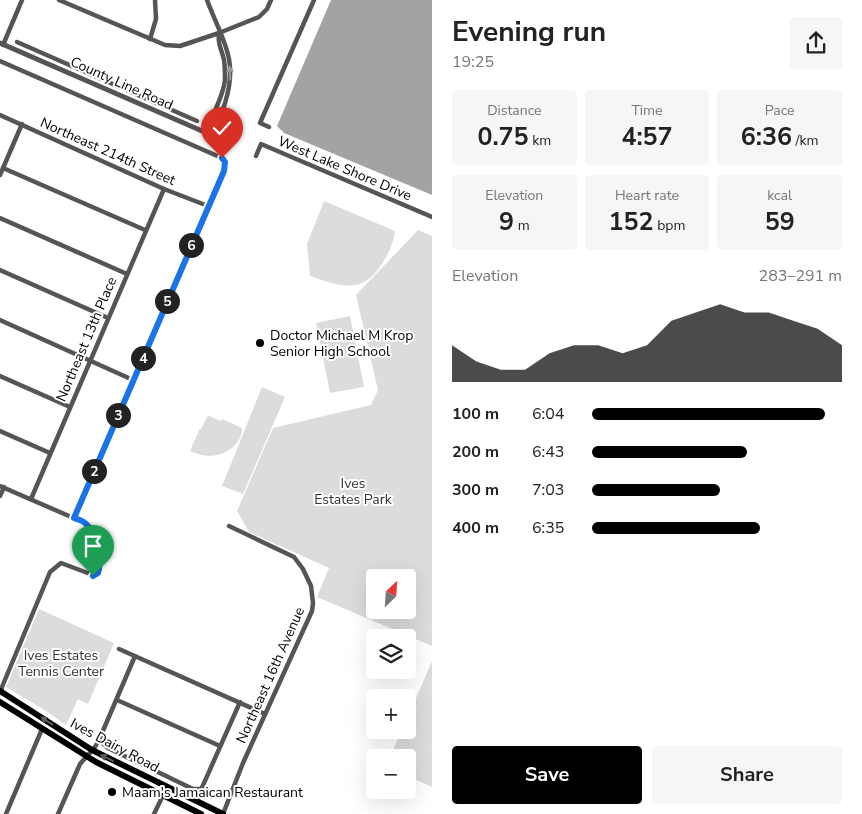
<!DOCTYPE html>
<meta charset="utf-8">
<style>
:root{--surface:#fff;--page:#f6f6f6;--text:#222;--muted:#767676;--accent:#000}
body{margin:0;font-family:"Nunito Sans",sans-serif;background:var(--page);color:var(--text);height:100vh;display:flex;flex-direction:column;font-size:19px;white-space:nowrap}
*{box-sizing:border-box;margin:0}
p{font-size:16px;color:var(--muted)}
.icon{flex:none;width:28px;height:28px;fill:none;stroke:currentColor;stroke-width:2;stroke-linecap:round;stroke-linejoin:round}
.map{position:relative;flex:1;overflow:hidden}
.side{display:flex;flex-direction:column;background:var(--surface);width:430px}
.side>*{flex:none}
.needle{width:32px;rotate:25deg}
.fabs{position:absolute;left:366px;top:569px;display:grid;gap:10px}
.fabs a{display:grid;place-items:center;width:50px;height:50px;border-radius:5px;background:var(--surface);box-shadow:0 5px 20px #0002;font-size:25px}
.pin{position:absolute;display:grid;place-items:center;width:42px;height:42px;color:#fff;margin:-51px -21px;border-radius:50% 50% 50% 0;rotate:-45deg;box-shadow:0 0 5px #0007}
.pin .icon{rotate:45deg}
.km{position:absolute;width:25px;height:25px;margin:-12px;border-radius:50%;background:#222;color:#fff;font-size:14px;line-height:25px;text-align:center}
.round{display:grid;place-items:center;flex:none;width:52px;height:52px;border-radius:5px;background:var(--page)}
.head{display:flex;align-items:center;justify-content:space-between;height:85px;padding:0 20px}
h1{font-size:28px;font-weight:700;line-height:38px}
.figures{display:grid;grid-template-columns:repeat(3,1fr);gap:8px;height:85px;padding:5px 20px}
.figures div{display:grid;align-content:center;border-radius:5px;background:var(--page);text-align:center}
.figures b{font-size:25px;font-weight:700}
.figures small{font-size:14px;font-weight:400}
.figures p{font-size:14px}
.chart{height:140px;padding:10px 20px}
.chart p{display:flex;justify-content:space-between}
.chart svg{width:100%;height:90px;margin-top:5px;fill:var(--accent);opacity:.7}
.button{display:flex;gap:10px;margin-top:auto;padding:10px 20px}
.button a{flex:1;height:58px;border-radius:5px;background:var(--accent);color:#fff;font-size:20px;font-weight:700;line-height:58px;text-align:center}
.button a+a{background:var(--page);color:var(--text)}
ul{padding:0 20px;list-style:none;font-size:16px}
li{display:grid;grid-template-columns:80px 60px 1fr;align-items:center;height:38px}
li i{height:12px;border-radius:6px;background:var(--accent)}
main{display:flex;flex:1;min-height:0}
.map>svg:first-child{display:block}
.green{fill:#dcdcdc;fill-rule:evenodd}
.water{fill:#a3a3a3}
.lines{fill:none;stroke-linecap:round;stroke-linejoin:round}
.minor{stroke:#555;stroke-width:4.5}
.tertiary{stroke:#555;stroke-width:5}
.primary{stroke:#000;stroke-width:6}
.oneway{fill:#999}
.oneway2{fill:#595959}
.route-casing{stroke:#fff;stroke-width:10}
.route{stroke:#1a73e8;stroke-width:6}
.poi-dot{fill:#000;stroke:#fff;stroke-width:2}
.labels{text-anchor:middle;stroke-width:4;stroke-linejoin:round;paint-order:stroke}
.street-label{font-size:14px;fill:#000;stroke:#fff}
.poi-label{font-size:14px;fill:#000;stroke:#fff;text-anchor:start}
.park-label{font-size:14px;fill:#333;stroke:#fff}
</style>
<main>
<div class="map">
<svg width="432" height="814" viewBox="0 0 432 814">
<rect width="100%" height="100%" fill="#fff"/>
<g class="green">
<path d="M 324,201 L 395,231 C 393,249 377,279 359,284 C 343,289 326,281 310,276 L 307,244 Z"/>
<path d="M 418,230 L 432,236 L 432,646 L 317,597 L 329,568 L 249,532 L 237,511 L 273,428 L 371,405 L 378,390 L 356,295 ZM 375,578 L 408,578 L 408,610 L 375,610 Z"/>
<polygon points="350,316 364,387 330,393 316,323"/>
<polygon points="262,387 285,397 243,494 222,486"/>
<path d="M 209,416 L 221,421 L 222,419 L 242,428 C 242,445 225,456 209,456 C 203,456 196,453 190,451 L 200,428 L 201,429 L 207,417 Z"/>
<polygon points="39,609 114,643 88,704 78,699 66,725 43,709 6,687"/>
<polygon points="432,661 432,787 408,776 408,758 390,757 402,730 408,730 408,717"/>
</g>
<polygon class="water" points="331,0 432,0 432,195 284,133 277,126"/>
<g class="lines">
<g class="minor">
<polyline points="59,0 165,45 180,46 219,33 259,17 267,9 271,0"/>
<path d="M 207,0 C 222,40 239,59 225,103 C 222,114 217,126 209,134"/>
<polyline points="150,39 156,19 155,0"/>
<polyline points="17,42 197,121"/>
<polyline points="3,45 22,0"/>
<polyline points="0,61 222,158 225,163 224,171 73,518"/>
<polyline points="0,115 164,189 208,206"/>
<polyline points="213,126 237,137"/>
<polyline points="269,127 260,123 314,0"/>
<path d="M 209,134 C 210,115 223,99 225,80 C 225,74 225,66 224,60 C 222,49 217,45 219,33"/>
<polyline points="256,156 261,144 432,217"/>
<polyline points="3,168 145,230"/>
<polyline points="0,175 22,124"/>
<polyline points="0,218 127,274"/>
<polyline points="0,270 108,318"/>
<polyline points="0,320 133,380"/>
<polyline points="0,376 70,407"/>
<polyline points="0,431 50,453"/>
<polyline points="0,486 85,523 95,539 100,558 100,567 97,573 93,575 61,563 50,572 2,687 1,693"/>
<polyline points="0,496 4,487"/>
<polyline points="31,499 164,189"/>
<polyline points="119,649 265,714"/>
<polyline points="117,700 220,746"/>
<polyline points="99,740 108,748 193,789 202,789"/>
<polyline points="196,801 240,702"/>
<polyline points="6,814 42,729"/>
<polyline points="58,814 80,764 95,747 99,740 135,656"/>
<polyline points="154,814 167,787"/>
<polyline points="223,814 243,763 312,611 313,603 311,586 303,569 294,557 229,526"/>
</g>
<polyline class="tertiary" points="0,43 209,134 228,148"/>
<g class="primary">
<polyline points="0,691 92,750 223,814"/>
<polyline points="0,702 96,762 201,814"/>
</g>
</g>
<defs><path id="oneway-solid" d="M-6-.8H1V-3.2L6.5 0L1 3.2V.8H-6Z" transform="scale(1.25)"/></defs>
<use class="oneway" href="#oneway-solid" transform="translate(230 73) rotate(-92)"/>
<g class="oneway2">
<use href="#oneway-solid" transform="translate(47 721) rotate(-146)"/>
<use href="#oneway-solid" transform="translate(107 758) rotate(-154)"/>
</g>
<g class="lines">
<g class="route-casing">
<path id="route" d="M 93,576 L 98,573 C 102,561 96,531 85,523 C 82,520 77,519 74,518 L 224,171 L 225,162 L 222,158"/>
</g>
<use href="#route" class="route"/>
</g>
<g class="poi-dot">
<circle cx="260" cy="343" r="5"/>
<circle cx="112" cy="792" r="5"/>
</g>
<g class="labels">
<g class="street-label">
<text transform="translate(122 83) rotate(24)" y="5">County Line Road</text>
<text transform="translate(108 151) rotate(24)" y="5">Northeast 214th Street</text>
<text transform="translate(345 168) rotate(23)" y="5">West Lake Shore Drive</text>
<text transform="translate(86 339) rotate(-67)" y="5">Northeast 13th Place</text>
<text transform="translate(270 675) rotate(-66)" y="5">Northeast 16th Avenue</text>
<text transform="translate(115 745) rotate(28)" y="5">Ives Dairy Road</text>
</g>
<g class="poi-label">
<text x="270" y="340">Doctor Michael M Krop<tspan x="270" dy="16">Senior High School</tspan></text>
<text x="122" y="797">Maam's Jamaican Restaurant</text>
</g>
<g class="park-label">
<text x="353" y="488">Ives<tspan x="353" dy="16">Estates Park</tspan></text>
<text x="61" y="660">Ives Estates<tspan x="61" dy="16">Tennis Center</tspan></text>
</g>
</g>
</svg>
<div class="fabs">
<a><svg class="needle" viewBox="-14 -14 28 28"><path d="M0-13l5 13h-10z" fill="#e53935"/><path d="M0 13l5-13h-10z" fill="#767676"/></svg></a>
<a><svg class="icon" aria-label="layers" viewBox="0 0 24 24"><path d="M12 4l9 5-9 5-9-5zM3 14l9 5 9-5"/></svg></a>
<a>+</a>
<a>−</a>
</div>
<div class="pin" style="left:93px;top:576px;background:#1e9e55"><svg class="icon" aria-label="arrive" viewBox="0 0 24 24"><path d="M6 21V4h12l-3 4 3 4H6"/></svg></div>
<div class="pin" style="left:222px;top:158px;background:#d93025"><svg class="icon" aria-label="check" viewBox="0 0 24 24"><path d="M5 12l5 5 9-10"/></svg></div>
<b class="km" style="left:94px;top:471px">2</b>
<b class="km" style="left:118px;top:415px">3</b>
<b class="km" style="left:143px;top:358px">4</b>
<b class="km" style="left:167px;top:301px">5</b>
<b class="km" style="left:191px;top:245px">6</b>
</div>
<section class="side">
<div class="head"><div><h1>Evening run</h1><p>19:25</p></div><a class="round"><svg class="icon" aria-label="share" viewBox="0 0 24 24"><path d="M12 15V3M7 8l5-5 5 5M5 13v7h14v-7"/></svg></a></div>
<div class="figures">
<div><p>Distance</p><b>0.75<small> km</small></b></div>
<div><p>Time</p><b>4:57</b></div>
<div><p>Pace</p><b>6:36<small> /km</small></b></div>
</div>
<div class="figures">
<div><p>Elevation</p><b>9<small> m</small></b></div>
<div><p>Heart rate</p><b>152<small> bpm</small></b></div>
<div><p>kcal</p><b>59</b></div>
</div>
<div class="chart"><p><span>Elevation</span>283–291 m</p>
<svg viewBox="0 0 160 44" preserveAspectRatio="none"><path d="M0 44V26L10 34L20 38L30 38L40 30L50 26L60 26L70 30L80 26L90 14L100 10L110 6L120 10L130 10L140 14L150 18L160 26V44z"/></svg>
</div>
<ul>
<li><b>100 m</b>6:04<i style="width:93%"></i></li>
<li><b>200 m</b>6:43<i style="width:62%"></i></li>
<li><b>300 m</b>7:03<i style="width:51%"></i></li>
<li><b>400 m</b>6:35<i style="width:67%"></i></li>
</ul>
<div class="button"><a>Save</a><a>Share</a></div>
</section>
</main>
